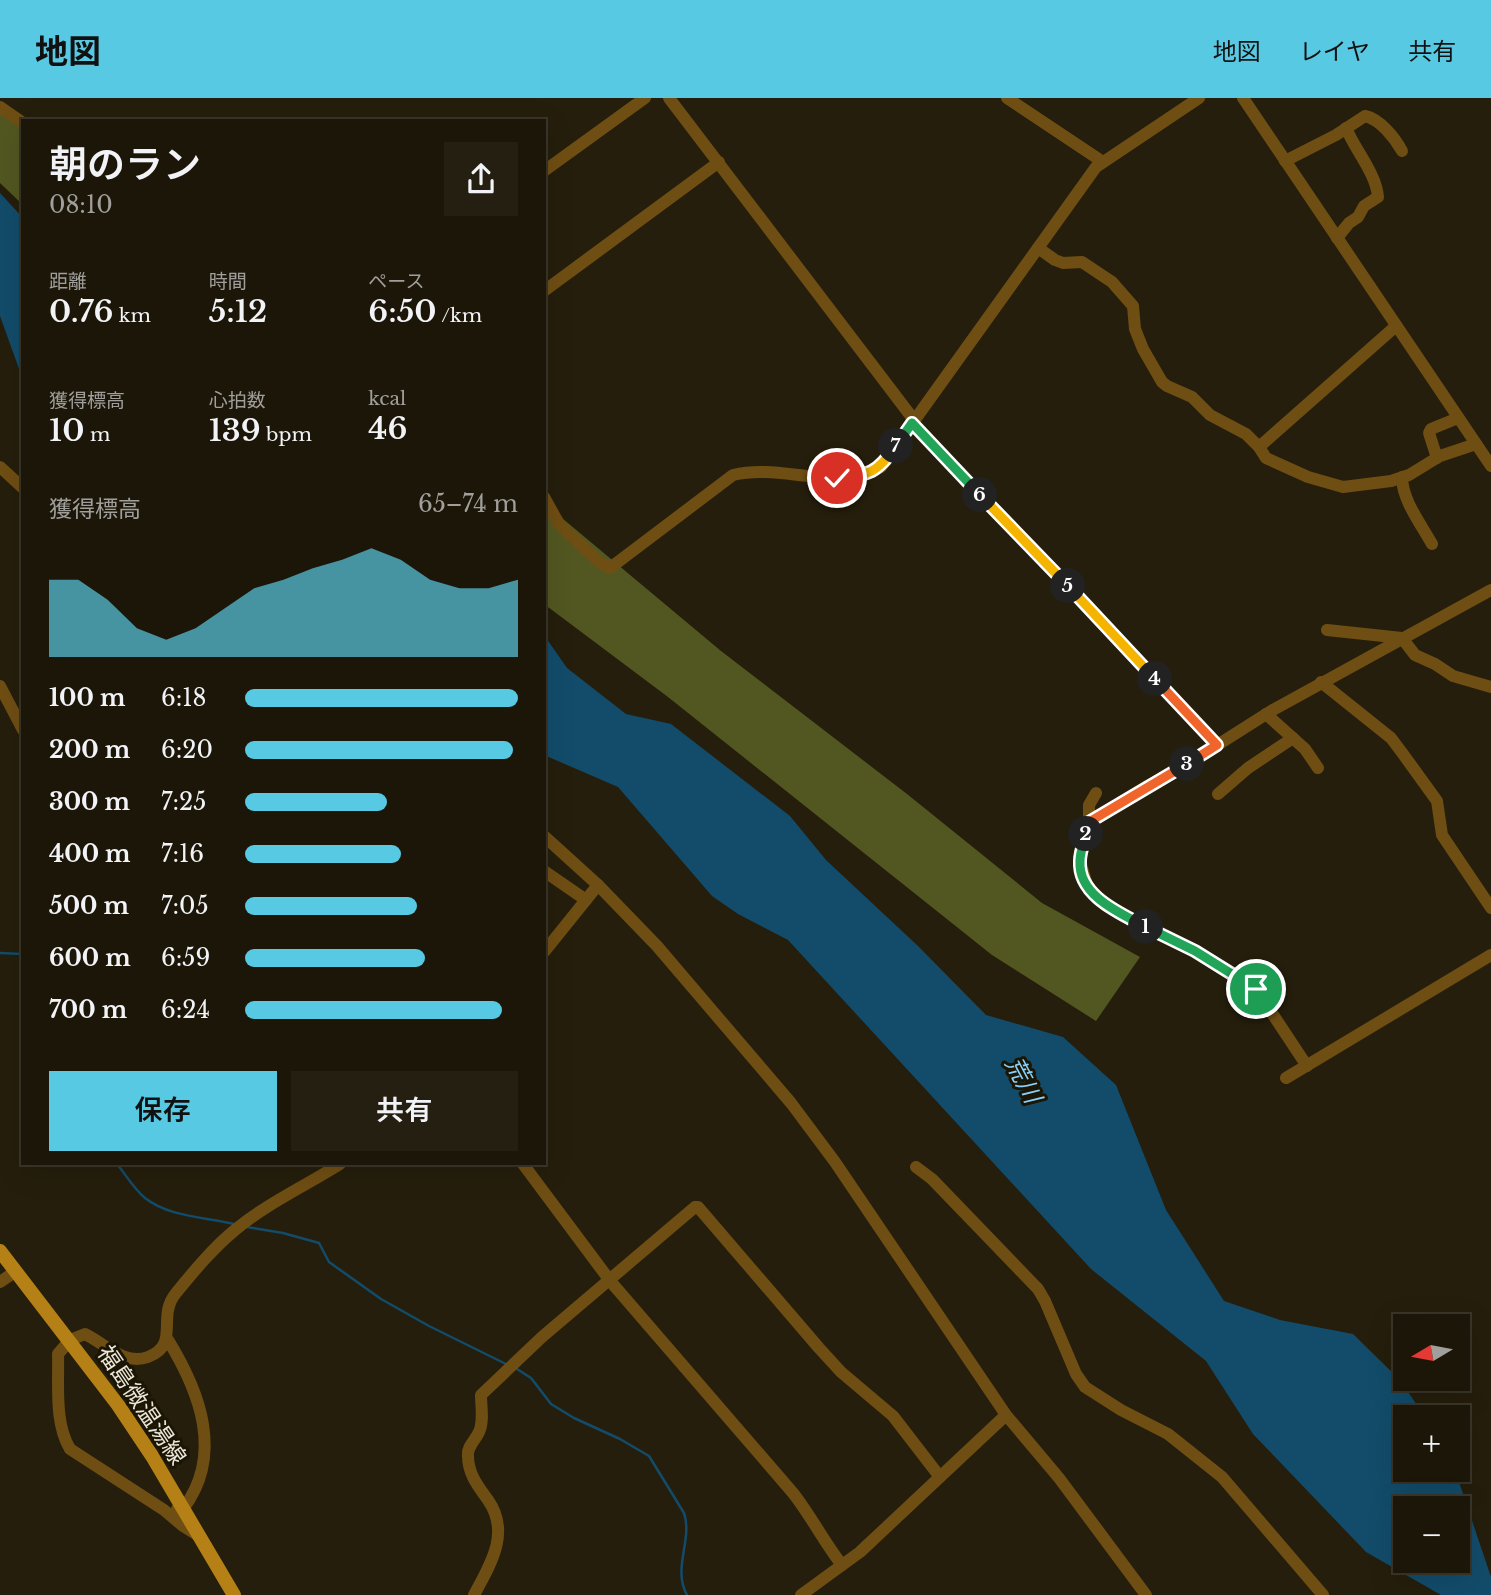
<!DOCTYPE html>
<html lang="ja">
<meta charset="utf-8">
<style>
:root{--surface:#1c1609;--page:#251f12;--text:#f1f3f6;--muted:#a09f9c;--line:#3a352a;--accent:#58c9e3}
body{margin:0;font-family:"Libre Baskerville","Noto Sans JP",serif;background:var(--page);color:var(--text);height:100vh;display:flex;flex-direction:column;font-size:26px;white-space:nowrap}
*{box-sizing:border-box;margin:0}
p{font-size:23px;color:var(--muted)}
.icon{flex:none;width:38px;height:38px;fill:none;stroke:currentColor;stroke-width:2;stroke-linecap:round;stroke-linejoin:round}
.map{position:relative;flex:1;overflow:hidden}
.drawer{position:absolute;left:21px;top:21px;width:525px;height:1046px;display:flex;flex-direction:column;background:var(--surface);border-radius:0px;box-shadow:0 7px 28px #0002,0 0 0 2px var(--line)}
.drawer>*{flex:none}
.needle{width:46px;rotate:260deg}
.fabs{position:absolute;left:1393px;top:1216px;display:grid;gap:14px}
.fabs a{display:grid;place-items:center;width:77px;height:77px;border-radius:0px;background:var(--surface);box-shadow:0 7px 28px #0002,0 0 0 2px var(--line);font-size:35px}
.pin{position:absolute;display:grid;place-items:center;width:60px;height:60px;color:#fff;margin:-30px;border:4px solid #fff;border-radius:50%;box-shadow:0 2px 7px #0007}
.km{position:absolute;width:35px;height:35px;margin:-18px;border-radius:50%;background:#222;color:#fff;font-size:19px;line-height:35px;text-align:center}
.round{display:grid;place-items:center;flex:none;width:74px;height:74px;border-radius:0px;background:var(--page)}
.headline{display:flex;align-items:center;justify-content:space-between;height:119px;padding:0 28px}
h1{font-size:38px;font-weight:600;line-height:52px}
.stats{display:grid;grid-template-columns:repeat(3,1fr);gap:10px;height:119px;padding:7px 28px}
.stats div{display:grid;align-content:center}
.stats b{font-size:30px;font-weight:600}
.stats small{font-size:19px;font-weight:400}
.stats p{font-size:19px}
.chart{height:196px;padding:14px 28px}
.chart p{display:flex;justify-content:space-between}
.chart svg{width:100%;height:126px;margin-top:7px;fill:var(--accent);opacity:.7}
.action{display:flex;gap:14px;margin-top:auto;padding:14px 28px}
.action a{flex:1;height:80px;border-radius:0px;background:var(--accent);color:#111;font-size:28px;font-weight:600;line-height:80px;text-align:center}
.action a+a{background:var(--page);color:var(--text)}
ul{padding:0 28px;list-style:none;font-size:23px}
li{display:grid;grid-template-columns:112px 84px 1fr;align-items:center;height:52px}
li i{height:18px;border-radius:9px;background:var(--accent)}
header{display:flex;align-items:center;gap:42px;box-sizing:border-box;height:98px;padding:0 35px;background:var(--accent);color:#111}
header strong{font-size:33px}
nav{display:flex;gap:38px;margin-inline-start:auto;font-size:24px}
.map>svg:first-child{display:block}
.forest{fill:#525721}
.water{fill:#124c6a;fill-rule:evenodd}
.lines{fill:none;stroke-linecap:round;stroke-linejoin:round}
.stream{stroke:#124c6a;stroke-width:2.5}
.minor{stroke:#6f4e13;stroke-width:12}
.major{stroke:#b58015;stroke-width:14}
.split-1-casing{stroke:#fff;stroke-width:14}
.split-2-casing{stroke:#fff;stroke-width:14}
.split-3-casing{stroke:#fff;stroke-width:14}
.split-4-casing{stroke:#fff;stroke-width:14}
.split-5-casing{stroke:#fff;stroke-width:14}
.split-6-casing{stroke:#fff;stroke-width:14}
.split-7-casing{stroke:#fff;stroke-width:14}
.split-8-casing{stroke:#fff;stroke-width:14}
.split-1{stroke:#22a559;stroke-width:9}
.split-2{stroke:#22a559;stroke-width:9}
.split-3{stroke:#f0652b;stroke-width:9}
.split-4{stroke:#f0652b;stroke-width:9}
.split-5{stroke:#f5b400;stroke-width:9}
.split-6{stroke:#f5b400;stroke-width:9}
.split-7{stroke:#22a559;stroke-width:9}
.split-8{stroke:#f5b400;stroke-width:9}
.labels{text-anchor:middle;stroke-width:6;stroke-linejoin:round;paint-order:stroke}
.street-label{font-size:23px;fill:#ebe7db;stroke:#1b1504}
.water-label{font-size:24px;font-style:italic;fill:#88d0fb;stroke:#1b1504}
</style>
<header>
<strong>地図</strong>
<nav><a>地図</a><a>レイヤ</a><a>共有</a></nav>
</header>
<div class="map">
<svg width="1491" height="1497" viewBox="0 0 1491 1497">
<rect width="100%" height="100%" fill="#251e0c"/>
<g class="forest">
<polygon points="0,14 23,30 23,107 0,85"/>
<polygon points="544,405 721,553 907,696 1042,805 1140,859 1096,923 992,857 668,599 544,506"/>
</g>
<g class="water">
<polygon points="0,95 23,120 23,282 0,218"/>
<path d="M 544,537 L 567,570 L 626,616 L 671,626 L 790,718 L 826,762 L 918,848 L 986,917 L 1063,939 L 1116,987 L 1166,1112 L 1224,1203 L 1280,1222 L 1353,1236 L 1400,1282 L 1425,1319 L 1405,1320 L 1405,1372 L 1455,1372 L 1491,1479 L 1491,1497 L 1441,1497 L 1366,1454 L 1253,1336 L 1206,1263 L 1091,1171 L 788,842 L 738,816 L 712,798 L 618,689 L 544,657 ZM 1405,1410 L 1458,1410 L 1458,1463 L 1405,1463 Z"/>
</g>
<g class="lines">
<g class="stream">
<polyline points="0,855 23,856"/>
<path d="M 117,1066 C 126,1077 134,1091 145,1100 C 169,1119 205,1119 234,1126"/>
<polyline points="247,1129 283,1135 319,1145 329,1164 381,1201 429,1228 508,1267"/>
<path d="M 517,1271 L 531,1280 L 551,1306 L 574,1320 L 620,1341 L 649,1358 L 684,1415 C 693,1442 672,1470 687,1497"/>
</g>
<g class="minor">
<polyline points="669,0 914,322"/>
<polyline points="1007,0 1103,64"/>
<polyline points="1243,0 1491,368"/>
<polyline points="0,9 23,25"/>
<path d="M 1285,63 L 1336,37 L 1365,18 C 1380,21 1395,40 1402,53"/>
<polyline points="544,73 645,0"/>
<path d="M 1337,140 L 1349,125 L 1358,119 L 1364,108 L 1378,99 C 1376,75 1355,52 1346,30"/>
<polyline points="1038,150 1055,162 1063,165 1082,164 1112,184 1133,208 1135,231 1143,251 1162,284 1167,288 1192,299 1210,317 1246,336 1259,349 1266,360 1308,379 1343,389 1391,383 1409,377 1440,358 1476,346"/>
<polyline points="544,193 719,64"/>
<polyline points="912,325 1217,647"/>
<polyline points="1259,349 1396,228"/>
<polyline points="1437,360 1429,335 1431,331 1458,320"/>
<polyline points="0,369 23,390"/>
<path d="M 1402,379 C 1402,402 1421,426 1432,446"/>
<path d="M 544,399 L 559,426 L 599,464 L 610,470 L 733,377 C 783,365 829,394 881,369 L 1096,69 L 1199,0"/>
<polyline points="1327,532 1402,540 1415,557 1435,566 1453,578 1491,589"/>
<polyline points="1321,584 1391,640 1403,656 1437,703 1442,737 1491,810"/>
<polyline points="0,588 23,632"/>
<polyline points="1266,616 1305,651 1318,670"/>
<polyline points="1096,695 1089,707 1089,724 1080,763 1087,787 1106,808 1195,853 1256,891 1307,968"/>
<polyline points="1218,696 1248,670 1293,640"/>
<polyline points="1089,724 1147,688 1178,672 1271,613 1491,492"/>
<polyline points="544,738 598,787 657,848 791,1005 835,1064 1006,1317 1059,1380 1146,1497"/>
<polyline points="544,773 586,802"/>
<polyline points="544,854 598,787"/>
<polyline points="1286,980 1491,857"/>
<path d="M 523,1066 L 611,1184 L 793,1395 C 811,1418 824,1444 842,1467"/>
<polyline points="916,1069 932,1081 1038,1191 1045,1203 1076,1276 1085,1289 1121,1312 1168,1336 1222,1379 1323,1497"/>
<polyline points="0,1184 16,1173"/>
<path d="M 168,1242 C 200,1294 224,1357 183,1411 L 177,1411"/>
<path d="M 199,1438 L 183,1428 L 164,1412 L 70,1351 C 54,1325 59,1285 58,1256 L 70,1242 L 85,1236 C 104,1245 124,1268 148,1259 C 181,1246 156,1219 176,1195 C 194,1173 213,1150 235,1132 C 266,1106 305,1088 340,1066"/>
<path d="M 474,1497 C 490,1467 511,1435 488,1402 C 478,1388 468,1376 468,1358 C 467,1348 475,1343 479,1334 C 484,1324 481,1308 481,1297 L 542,1239 L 695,1109 L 698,1109 L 704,1116 L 819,1250 L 841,1274 L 893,1318 L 940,1379"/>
<polyline points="801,1497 860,1454 1006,1317"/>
</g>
<polyline class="major" points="0,1153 118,1307 152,1358 234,1497"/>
</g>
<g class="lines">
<g class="split-1-casing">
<polyline id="split-1" points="1146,829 1195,853 1256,891"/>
</g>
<g class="split-2-casing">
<path id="split-2" d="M 1086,736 C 1084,744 1080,754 1080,763 C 1078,798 1120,815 1146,829"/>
</g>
<g class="split-3-casing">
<polyline id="split-3" points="1086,736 1089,724 1187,666"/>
</g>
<g class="split-4-casing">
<polyline id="split-4" points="1155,581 1217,647 1187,666"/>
</g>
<g class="split-5-casing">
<polyline id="split-5" points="1068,488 1155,581"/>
</g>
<g class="split-6-casing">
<polyline id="split-6" points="980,397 1068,488"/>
</g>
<g class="split-7-casing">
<polyline id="split-7" points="896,348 912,325 980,397"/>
</g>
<g class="split-8-casing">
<path id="split-8" d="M 837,380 C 870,377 877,375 896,348"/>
</g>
<use href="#split-1" class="split-1"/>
<use href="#split-2" class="split-2"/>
<use href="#split-3" class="split-3"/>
<use href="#split-4" class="split-4"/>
<use href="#split-5" class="split-5"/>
<use href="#split-6" class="split-6"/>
<use href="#split-7" class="split-7"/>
<use href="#split-8" class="split-8"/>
</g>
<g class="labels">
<g class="street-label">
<text transform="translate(142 1307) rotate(56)" y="8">福島微温湯線</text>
</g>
<g class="water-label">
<text transform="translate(1023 982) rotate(62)" y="8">荒川</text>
</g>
</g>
</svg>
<div class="fabs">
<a><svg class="needle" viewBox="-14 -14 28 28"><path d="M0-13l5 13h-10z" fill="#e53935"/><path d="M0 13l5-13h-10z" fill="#a09f9c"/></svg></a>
<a>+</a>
<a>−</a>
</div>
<div class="pin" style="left:1256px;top:891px;background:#1e9e55"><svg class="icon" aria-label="arrive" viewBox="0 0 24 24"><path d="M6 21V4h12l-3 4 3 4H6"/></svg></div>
<div class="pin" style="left:837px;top:380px;background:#d93025"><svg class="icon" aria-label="check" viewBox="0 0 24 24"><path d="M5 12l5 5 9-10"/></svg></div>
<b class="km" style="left:1146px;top:829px">1</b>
<b class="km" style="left:1086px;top:736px">2</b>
<b class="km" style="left:1187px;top:666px">3</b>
<b class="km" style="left:1155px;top:581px">4</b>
<b class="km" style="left:1068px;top:488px">5</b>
<b class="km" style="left:980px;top:397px">6</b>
<b class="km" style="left:896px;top:348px">7</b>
<section class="drawer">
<div class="headline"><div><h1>朝のラン</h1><p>08:10</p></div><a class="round"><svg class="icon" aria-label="share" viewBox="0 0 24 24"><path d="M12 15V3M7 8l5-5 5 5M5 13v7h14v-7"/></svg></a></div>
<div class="stats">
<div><p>距離</p><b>0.76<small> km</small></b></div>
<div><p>時間</p><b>5:12</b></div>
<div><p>ペース</p><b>6:50<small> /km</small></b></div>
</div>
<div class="stats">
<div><p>獲得標高</p><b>10<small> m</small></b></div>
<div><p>心拍数</p><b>139<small> bpm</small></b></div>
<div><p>kcal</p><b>46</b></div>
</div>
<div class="chart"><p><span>獲得標高</span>65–74 m</p>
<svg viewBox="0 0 160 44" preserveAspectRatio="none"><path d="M0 44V17L10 17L20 24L30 34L40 38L50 34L60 27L70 20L80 17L90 13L100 10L110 6L120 10L130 17L140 20L150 20L160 17V44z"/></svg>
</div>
<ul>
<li><b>100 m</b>6:18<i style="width:100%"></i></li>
<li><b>200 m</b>6:20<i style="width:98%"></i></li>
<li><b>300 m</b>7:25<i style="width:52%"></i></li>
<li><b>400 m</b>7:16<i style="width:57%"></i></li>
<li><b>500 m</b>7:05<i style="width:63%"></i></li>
<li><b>600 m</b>6:59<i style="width:66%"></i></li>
<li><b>700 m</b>6:24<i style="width:94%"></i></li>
</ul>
<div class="action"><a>保存</a><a>共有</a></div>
</section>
</div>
